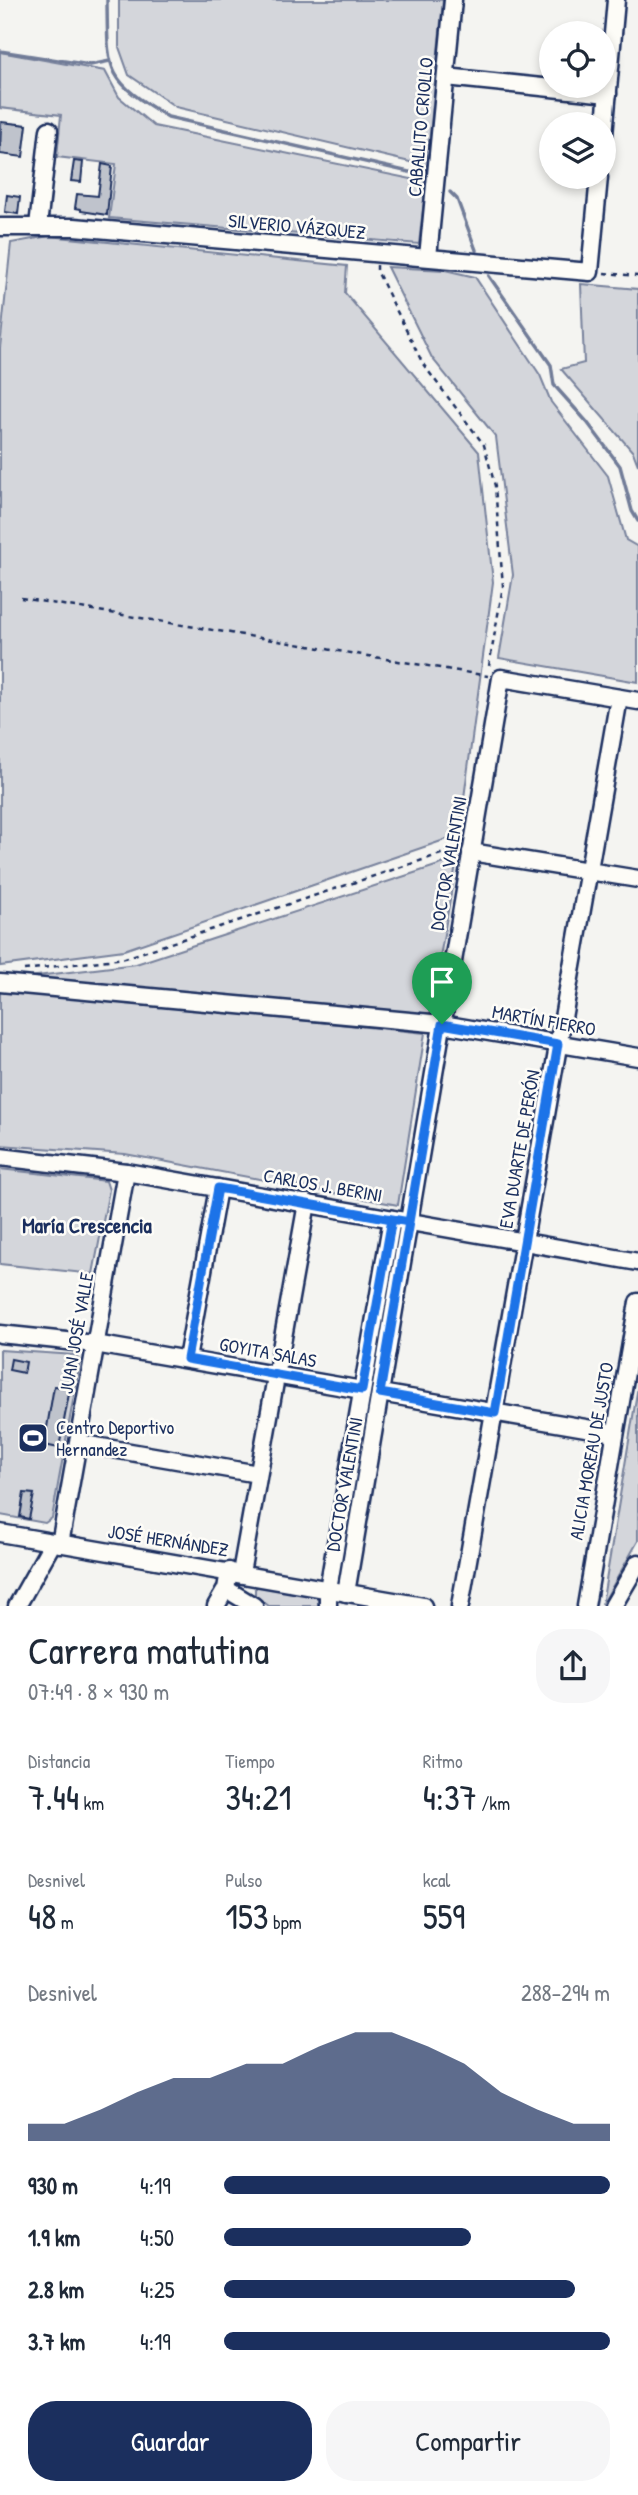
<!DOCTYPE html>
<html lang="es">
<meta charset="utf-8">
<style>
:root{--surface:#fff;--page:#f6f6f7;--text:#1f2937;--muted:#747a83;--accent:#1b2f5e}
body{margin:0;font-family:"Patrick Hand",sans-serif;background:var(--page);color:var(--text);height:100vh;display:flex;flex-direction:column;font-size:26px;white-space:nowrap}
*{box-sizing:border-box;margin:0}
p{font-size:23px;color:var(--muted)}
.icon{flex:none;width:38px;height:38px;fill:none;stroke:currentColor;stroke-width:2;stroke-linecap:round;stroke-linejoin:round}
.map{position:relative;height:1606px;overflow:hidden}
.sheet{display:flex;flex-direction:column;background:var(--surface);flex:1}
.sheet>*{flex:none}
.fabs{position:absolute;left:539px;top:21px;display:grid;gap:14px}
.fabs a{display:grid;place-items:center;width:77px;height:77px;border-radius:50%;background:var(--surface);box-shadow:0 4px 10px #0003;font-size:35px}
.pin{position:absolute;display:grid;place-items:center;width:60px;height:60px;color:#fff;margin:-72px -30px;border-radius:50% 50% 50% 0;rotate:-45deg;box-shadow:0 0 7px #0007}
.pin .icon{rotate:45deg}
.round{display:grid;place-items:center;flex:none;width:74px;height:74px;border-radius:28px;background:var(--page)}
.summary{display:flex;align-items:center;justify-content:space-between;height:119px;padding:0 28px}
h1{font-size:38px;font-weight:600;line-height:52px}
.figures{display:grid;grid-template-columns:repeat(3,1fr);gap:10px;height:119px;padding:7px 28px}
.figures div{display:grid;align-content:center}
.figures b{font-size:35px;font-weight:600}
.figures small{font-size:19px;font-weight:400}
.figures p{font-size:19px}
.chart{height:196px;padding:14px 28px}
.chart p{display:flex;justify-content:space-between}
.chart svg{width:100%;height:126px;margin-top:7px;fill:var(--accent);opacity:.7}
.button{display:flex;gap:14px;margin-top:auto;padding:14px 28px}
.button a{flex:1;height:80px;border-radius:28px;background:var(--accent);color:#fff;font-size:28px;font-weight:600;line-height:80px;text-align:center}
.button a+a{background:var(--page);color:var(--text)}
ul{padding:0 28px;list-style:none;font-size:23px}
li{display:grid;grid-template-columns:112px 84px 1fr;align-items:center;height:52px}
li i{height:18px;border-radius:9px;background:var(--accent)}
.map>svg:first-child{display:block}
.green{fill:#d4d6db;stroke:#78829c;stroke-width:2}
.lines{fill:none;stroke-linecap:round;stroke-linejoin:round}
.stream{stroke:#717c98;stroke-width:3.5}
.building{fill:#bfc3cc;stroke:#1b2f5e;stroke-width:2}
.minor-casing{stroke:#1b2f5e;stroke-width:21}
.path{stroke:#1b2f5e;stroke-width:2.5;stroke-dasharray:5 5;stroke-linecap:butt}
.minor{stroke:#fdfcf7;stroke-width:16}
.route-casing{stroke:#fff;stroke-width:14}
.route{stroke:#1a73e8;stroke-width:9}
.labels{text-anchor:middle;stroke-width:5;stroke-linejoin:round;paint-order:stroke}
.street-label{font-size:19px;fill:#1b2f5e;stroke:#fdfcf7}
.poi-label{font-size:19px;fill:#1b2f5e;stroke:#fdfcf7;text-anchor:start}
.neighbourhood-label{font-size:21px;font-weight:bold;fill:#1b2f5e;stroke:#fdfcf7}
</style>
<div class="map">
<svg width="638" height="1606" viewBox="0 0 638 1606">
<rect width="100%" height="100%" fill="#f4f4f1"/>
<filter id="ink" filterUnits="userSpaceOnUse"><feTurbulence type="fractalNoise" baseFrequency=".0143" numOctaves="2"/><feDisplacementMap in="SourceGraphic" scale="14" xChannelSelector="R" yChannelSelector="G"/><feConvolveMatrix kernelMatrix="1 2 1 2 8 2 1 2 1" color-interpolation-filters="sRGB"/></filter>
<g filter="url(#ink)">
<g class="green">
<polygon points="119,0 443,0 427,166 176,107 129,75 119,47"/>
<polygon points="0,52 105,71 119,97 154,126 426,182 419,244 109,218 116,164 57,157 61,115 0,108"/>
<polygon points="49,236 347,266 345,293 479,452 493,582 459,835 124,950 0,966 0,348 11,243"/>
<polygon points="387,267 445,270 475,277 540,375 551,402 608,476 626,540 638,547 638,682 499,658 513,575 496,437 432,358"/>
<polygon points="581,284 638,289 638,465 633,452 561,369 584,363"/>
<polygon points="457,859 430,1015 20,978 136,964"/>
<polygon points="0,989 425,1033 398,1205 125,1154 0,1145"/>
<polygon points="0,1169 106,1181 109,1190 93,1274 0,1264"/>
<polygon points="0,1350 76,1355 80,1362 52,1518 45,1523 0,1515"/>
<polygon points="638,1386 638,1541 602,1605"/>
<polygon points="367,1402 371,1403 342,1583 335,1585"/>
<polygon points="260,1584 315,1594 318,1599 318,1606 269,1606 255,1596 255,1589"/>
</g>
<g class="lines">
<g class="stream">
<path d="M 107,0 C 108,71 104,79 168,117 L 431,177"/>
<polyline points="0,51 90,65 110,61"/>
<polyline points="450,192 457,199 476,250"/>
<polyline points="489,276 551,365 554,385 587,422 620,466 632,511 638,521"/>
</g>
</g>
<g class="building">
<polygon points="1,122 27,125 23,157 0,154"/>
<polygon points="74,161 83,162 81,182 71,181"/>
<polygon points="102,164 112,166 107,215 81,211 81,209 75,208 77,194 98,196"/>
<polygon points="7,195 20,197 18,214 5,212"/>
<polygon points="11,1359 26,1362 24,1373 9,1370"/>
<polygon points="54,1386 70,1388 59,1448 44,1445"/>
<polygon points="24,1493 34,1494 29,1519 20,1517"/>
</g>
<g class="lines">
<g class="minor-casing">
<g id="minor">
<polyline points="446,77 608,94"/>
<polyline points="604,135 616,0"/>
<polyline points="38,226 49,130"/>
<polyline points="0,227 74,227 590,272 599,177"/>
<polyline points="428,257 453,0"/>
<polyline points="471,852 638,879"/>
<polyline points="0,983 442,1024 638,1057"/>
<polyline points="0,1157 126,1172 638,1262"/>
<polyline points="0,1334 95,1344 362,1390"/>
<polyline points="187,1359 218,1188"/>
<polyline points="380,1393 615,1433"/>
<polyline points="78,1443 258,1474"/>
<polyline points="0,1533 423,1606"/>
<polyline points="60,1544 126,1172"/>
<polyline points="241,1573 307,1203"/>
<polyline points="226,1589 254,1606"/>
<polyline points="346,1593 501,678 638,701"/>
<polyline points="17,1606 53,1542"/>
<polyline points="216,1606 226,1589 229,1571"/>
<polyline points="328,1606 328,1589 392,1219"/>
<polyline points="460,1606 619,698"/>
<polyline points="586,1606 638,1302"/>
<polyline points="613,1606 638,1563"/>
</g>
</g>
<g class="path">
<polyline points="377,265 377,271 423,364 484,445 495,486 503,586 489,666 492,668"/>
<polyline points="604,273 638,276"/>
<polyline points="21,598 488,676"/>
<polyline points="24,970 125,958 450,851 458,851"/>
</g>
<use href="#minor" class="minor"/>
</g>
</g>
<g class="lines" filter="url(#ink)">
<g class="route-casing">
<polyline id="route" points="442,1024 409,1222 392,1219 218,1188 187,1359 362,1390 392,1219 409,1222 380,1393 495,1413 558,1044 442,1024"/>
</g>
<use href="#route" class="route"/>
</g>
<defs>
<g id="stadium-square" transform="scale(1.575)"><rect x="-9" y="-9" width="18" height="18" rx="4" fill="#1b2f5e" stroke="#fdfcf7"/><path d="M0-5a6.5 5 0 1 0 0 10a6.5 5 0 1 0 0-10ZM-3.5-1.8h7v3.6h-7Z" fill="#fff"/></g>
</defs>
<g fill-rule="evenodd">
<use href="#stadium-square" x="33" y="1438"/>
</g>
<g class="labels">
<g class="street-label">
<text transform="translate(420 127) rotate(-85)" y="7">CABALLITO CRIOLLO</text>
<text transform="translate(297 226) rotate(5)" y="7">SILVERIO VÁZQUEZ</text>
<text transform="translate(448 863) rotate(-80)" y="7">DOCTOR VALENTINI</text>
<text transform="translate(544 1020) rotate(10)" y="7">MARTÍN FIERRO</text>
<text transform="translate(519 1149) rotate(-80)" y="7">EVA DUARTE DE PERÓN</text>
<text transform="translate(323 1185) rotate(10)" y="7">CARLOS J. BERINI</text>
<text transform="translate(76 1333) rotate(-80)" y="7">JUAN JOSÉ VALLE</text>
<text transform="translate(268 1352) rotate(10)" y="7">GOYITA SALAS</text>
<text transform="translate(591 1451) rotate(-80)" y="7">ALICIA MOREAU DE JUSTO</text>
<text transform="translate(344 1484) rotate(-80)" y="7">DOCTOR VALENTINI</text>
<text transform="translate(168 1540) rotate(9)" y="7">JOSÉ HERNÁNDEZ</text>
</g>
<g class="poi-label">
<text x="56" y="1434">Centro Deportivo<tspan x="56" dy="22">Hernandez</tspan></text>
</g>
<g class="neighbourhood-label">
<text x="87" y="1233">María Crescencia</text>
</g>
</g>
</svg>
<div class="fabs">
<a><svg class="icon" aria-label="locate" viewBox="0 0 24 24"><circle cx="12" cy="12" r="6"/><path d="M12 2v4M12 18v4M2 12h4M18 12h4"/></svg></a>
<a><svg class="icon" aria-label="layers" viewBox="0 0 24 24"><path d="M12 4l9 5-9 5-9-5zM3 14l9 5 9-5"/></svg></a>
</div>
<div class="pin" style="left:442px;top:1024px;background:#1e9e55"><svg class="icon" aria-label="arrive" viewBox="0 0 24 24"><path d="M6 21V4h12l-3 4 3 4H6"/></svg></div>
</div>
<section class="sheet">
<div class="summary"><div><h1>Carrera matutina</h1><p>07:49 · 8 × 930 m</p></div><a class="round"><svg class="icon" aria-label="share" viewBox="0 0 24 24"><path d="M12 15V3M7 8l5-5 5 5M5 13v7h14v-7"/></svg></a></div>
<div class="figures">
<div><p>Distancia</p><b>7.44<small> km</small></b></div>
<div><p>Tiempo</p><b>34:21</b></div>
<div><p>Ritmo</p><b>4:37<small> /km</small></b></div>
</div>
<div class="figures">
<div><p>Desnivel</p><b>48<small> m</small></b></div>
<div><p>Pulso</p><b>153<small> bpm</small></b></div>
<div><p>kcal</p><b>559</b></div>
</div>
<div class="chart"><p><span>Desnivel</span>288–294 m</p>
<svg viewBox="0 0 160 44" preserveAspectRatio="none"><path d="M0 44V38L10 38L20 33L30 27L40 22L50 22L60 17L70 17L80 11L90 6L100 6L110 11L120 17L130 27L140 33L150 38L160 38V44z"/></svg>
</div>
<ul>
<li><b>930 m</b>4:19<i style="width:100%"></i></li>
<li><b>1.9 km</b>4:50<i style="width:64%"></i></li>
<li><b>2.8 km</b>4:25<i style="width:91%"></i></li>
<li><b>3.7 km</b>4:19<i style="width:100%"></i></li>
</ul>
<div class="button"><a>Guardar</a><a>Compartir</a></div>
</section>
